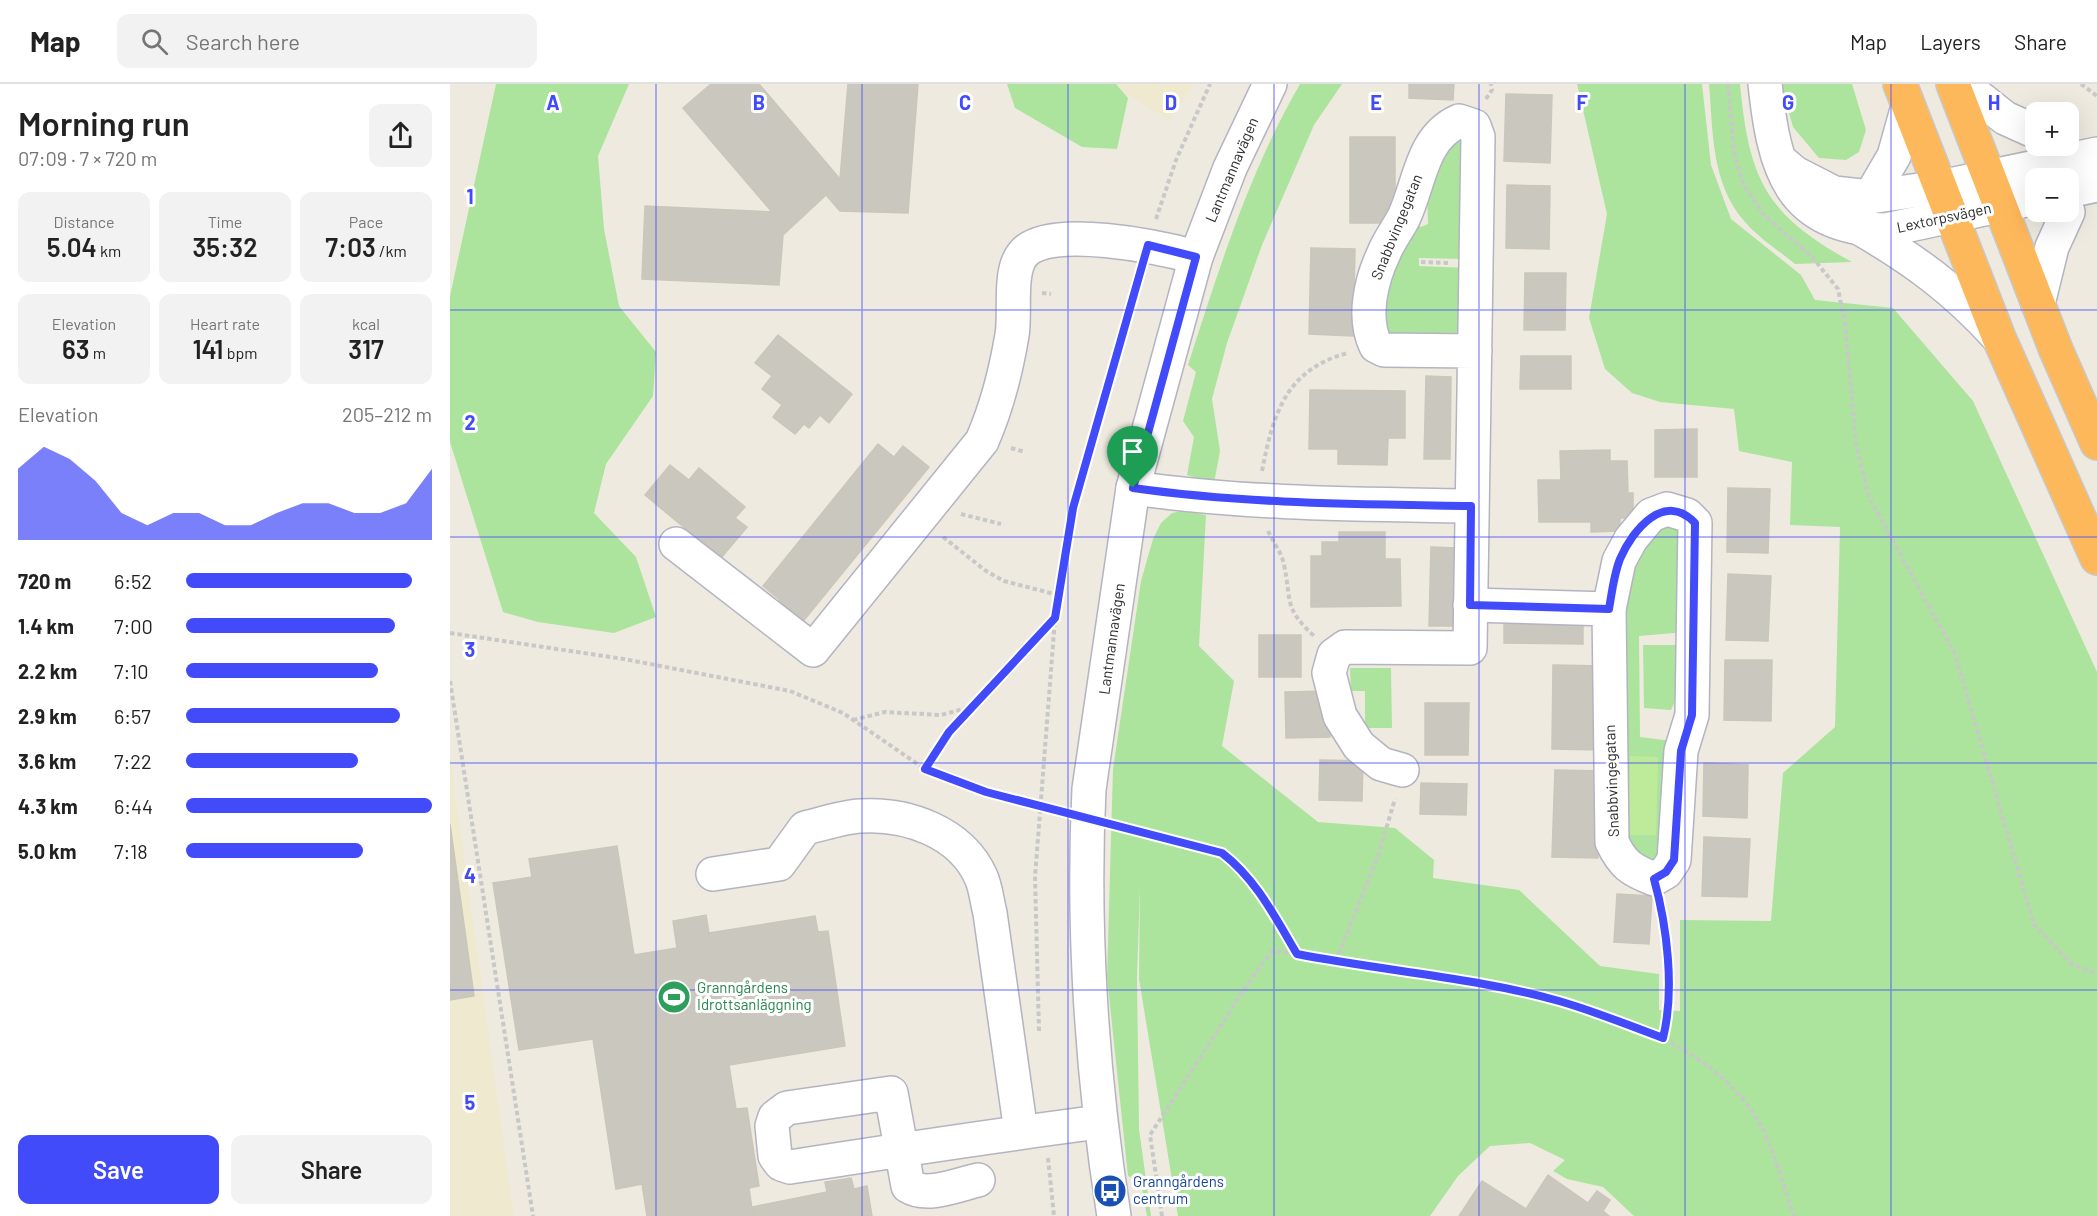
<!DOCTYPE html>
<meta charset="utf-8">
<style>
:root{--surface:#fff;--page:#f2f2f2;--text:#222;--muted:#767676;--line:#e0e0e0;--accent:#424bf9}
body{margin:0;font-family:Barlow,sans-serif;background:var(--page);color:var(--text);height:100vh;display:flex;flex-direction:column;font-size:22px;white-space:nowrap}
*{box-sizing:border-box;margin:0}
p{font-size:20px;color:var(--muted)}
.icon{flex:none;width:33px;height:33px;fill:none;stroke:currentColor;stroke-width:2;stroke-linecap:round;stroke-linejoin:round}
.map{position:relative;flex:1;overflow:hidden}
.drawer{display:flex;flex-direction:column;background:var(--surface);width:450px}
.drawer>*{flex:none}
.controls{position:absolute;left:1575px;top:18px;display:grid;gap:12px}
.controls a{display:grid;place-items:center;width:54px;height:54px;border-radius:12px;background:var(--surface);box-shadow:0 6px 24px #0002;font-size:30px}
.pin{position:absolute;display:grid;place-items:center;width:51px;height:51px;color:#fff;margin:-62px -26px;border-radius:50% 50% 50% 0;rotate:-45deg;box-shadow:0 0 6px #0007}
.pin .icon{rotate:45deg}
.round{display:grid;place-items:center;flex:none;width:63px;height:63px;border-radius:12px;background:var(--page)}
.summary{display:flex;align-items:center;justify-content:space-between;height:102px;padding:0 18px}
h1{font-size:33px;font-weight:600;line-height:45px}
.figures{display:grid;grid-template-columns:repeat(3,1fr);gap:9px;height:102px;padding:6px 18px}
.figures div{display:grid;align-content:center;border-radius:12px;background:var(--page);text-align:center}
.figures b{font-size:26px;font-weight:600}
.figures small{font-size:16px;font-weight:400}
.figures p{font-size:16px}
.chart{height:168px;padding:12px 18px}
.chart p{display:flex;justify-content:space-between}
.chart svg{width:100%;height:108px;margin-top:6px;fill:var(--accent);opacity:.7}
.primary-button{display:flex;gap:12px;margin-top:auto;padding:12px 18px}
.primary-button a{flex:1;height:69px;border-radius:12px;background:var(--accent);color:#fff;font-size:24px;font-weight:600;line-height:69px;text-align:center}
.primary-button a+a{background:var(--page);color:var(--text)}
ul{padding:0 18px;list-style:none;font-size:20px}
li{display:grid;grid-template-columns:96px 72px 1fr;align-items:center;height:45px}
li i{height:15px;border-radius:8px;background:var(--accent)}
header{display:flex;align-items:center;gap:36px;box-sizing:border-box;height:84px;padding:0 30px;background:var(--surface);border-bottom:2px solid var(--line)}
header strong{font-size:28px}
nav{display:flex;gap:33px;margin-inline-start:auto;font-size:21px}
.search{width:420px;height:54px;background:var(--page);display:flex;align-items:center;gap:15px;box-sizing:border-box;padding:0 21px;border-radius:12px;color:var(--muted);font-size:22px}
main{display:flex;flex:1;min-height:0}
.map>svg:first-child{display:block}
.education{fill:#efe9d0}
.green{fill:#ace49d}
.pitch{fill:#bdeb99}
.building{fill:#cac8be;stroke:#cac6b9;stroke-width:1.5}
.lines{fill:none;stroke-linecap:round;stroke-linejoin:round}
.minor-casing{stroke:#b3b4c0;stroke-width:36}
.highway-casing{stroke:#c8c8c8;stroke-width:36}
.path{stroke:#c8c8c8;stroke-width:4;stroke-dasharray:4.5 3;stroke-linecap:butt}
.minor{stroke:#fff;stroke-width:33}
.highway{stroke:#feb85c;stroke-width:33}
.path-bridge{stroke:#c8c8c8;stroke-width:4;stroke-dasharray:4.5 3;stroke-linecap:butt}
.route-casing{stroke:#fff;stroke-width:12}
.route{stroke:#424bf9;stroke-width:8}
.grid{fill:none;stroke:#424bf9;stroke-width:1.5;stroke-opacity:0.55}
.labels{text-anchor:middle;stroke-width:6;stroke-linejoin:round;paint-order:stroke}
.street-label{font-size:15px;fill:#2d2d2d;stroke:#fff}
.leisure-label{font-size:15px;fill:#27864d;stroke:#fff;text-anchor:start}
.transit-label{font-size:15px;fill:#164399;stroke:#fff;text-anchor:start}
.grid-label{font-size:20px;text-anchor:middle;font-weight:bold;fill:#424bf9;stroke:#fff;stroke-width:6;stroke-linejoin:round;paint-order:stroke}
</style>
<header>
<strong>Map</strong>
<div class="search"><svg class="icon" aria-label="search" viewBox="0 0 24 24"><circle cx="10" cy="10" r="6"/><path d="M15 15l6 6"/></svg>Search here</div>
<nav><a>Map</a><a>Layers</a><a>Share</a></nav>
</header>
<main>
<section class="drawer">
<div class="summary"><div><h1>Morning run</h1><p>07:09 · 7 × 720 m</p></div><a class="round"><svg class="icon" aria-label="share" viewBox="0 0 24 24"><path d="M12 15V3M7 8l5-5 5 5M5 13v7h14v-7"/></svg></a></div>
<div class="figures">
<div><p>Distance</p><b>5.04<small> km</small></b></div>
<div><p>Time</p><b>35:32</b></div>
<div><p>Pace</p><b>7:03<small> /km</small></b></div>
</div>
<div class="figures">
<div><p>Elevation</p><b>63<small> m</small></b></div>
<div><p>Heart rate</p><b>141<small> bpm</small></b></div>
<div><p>kcal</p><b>317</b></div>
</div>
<div class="chart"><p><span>Elevation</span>205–212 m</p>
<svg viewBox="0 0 160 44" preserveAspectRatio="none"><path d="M0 44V15L10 6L20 11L30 20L40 33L50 38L60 33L70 33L80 38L90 38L100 33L110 29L120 29L130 33L140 33L150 29L160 15V44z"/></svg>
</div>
<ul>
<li><b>720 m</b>6:52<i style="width:92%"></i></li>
<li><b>1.4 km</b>7:00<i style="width:85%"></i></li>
<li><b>2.2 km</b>7:10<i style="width:78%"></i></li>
<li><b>2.9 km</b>6:57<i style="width:87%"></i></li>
<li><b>3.6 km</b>7:22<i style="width:70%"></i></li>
<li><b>4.3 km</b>6:44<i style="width:100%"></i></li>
<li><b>5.0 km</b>7:18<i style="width:72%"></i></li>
</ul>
<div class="primary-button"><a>Save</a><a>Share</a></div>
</section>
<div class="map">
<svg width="1647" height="1132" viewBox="0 0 1647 1132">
<rect width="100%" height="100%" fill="#eeeae0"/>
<g class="education">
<polygon points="659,0 744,0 720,37"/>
<polygon points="0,672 64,1132 0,1132"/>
</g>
<g class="green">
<polygon points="46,0 179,0 148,72 154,145 169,222 206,268 203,312 156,380 144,429 186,473 206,533 164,549 88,538 53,528 0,358 0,212"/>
<polygon points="557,0 666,0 678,14 667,65 632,63 565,24"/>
<path d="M 850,0 L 892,0 L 864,41 L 812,161 L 777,259 L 762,315 L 770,367 L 764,399 L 737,391 L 744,353 L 733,337 L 746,288 L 738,281 C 769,185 799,88 850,0 Z"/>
<polygon points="1127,0 1252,0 1261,81 1281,135 1351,191 1365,216 1443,224 1523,317 1647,588 1647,1132 1184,1132 1153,1103 1117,1095 1103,1087 1115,1076 1080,1059 1040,1062 1008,1092 980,1132 728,1132 689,895 690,803 687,893 689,1045 701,1132 697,1132 691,1099 678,1092 657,893 663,685 691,497 703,455 711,439 722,429 732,427 756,431 749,562 784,597 772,662 868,738 945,744 984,776 983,794 1069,806 1150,882 1209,890 1209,926 1230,927 1230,836 1321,837 1333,689 1385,643 1390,443 1340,441 1342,378 1289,367 1284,325 1210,318 1182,309 1155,285 1139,234 1157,130"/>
<path d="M 1259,0 L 1290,0 C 1299,96 1316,131 1402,178 L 1345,180 C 1329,167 1309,154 1295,138 C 1261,100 1263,47 1259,0 Z"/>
<polygon points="1331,0 1402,0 1416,46 1409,68 1396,76 1369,74 1343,43"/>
<polygon points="1011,55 1016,60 1012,175 969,174 969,182 1018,184 1012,255 939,254 929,216 961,136 971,143 978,140 977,105 984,73"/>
<polygon points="1217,435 1230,444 1236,548 1189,552 1190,653 1222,657 1214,773 1202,781 1181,776 1169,733 1175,499 1196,448"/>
<polygon points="1193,561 1232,561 1231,603 1221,626 1194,624"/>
<polygon points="900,584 941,584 942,644 915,644 915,607 901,607"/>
</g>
<polygon class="pitch" points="1180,672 1208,673 1206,751 1178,751"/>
<g class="building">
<polygon points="261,0 309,0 390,95 398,0 468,0 458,129 390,127 376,111 333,151 329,201 192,195 195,122 322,128 233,24"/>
<polygon points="959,0 1004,0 1003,16 959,14"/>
<polygon points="1056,10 1102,11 1100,79 1054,77"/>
<rect x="900" y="53" width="45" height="86"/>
<polygon points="1057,101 1100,102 1099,165 1056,164"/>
<polygon points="861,164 905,165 903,252 859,250"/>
<polygon points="1075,189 1116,189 1115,246 1074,246"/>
<polygon points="328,251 402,310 379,339 370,331 359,344 354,340 345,350 323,333 332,321 312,305 322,292 305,279"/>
<polygon points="1071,272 1121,272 1121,305 1070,305"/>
<polygon points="976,292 1001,293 1000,375 974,375"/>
<polygon points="860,306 955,307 955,354 938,354 937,381 888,380 888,365 859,365"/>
<polygon points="1247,345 1247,393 1205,393 1205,346"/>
<polygon points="428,360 444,373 453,362 479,383 346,546 322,526 330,516 313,502"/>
<polygon points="1160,366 1160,377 1177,377 1178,409 1183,409 1183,434 1170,434 1170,447 1141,448 1141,438 1089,438 1088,396 1111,396 1110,367"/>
<polygon points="220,381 239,396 249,384 295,423 285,434 297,443 271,474 195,411"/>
<polygon points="1278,404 1320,405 1318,469 1277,468"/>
<polygon points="889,448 935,448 935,475 950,475 951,522 861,523 861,472 872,472 872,458 889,458"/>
<polygon points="981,463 1007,464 1006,542 979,542"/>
<polygon points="1278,490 1321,492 1318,557 1276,556"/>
<polygon points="1054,538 1133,539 1133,560 1054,559"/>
<rect x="809" y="551" width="42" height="42"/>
<polygon points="1275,576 1322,576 1321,637 1274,636"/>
<polygon points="1103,581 1153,582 1152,666 1102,665"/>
<polygon points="879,607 880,653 836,654 835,608"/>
<polygon points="975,619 1019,619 1018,671 975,671"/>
<polygon points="870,676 913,677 912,717 869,716"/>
<polygon points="1254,679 1298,681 1297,734 1253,732"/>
<polygon points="1105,686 1150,687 1148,774 1102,773"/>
<polygon points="971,699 1017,700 1016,731 970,730"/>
<polygon points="0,740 24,912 0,916"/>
<polygon points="1254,753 1300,755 1297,813 1252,812"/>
<polygon points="167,762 184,871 227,864 223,837 256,831 259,849 365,832 368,848 378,847 395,962 279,981 286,1025 297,1024 309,1102 299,1104 303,1132 197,1132 192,1100 166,1105 143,955 69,966 43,799 82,793 79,775"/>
<polygon points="1167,810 1202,812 1199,860 1164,858"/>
<polygon points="1098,1091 1138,1119 1147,1107 1160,1116 1153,1127 1159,1132 1009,1132 1032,1097 1076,1125"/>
<polygon points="401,1094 404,1105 417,1102 422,1132 303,1132 302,1123 377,1108 375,1098"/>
</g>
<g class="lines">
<g class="minor-casing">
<g id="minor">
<path d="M 1315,0 C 1324,83 1338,144 1436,146 L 1586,114"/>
<polyline points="1512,0 1555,34 1586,48"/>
<polyline points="1333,79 1345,89 1384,109 1420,113 1490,103 1647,70"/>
<polyline points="1618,107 1647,101"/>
<polyline points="1420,113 1444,72 1458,22"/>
<path d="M 1411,145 C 1466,177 1505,206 1548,253"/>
<polyline points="1588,220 1602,163 1618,128"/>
<path d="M 683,404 C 796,420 907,420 1021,422"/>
<path d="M 1217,425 L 1237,431 L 1245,439 L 1242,631 L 1231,667 L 1224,776 L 1216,788 L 1204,795 C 1181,786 1173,781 1162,758 L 1159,525 L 1169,477 L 1181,455 L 1201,431 Z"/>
<path d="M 226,460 L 363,566 L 532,357 C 547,323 556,287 562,251 C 566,229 558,188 573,170 C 598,139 712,164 746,173"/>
<polyline points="1020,521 1159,525"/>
<path d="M 952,686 L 931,680 L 909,662 L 890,632 L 879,589 L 884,571 L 895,563 L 1020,564 L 1028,53 L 1024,42 L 1009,37 C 971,54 970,99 954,133 C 948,145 939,156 934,169 C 921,196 912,234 926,262 L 934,266 L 1025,267"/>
<path d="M 263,790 L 329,780 L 355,744 C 373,740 392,733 410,732 C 457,729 511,748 531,793 C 536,804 537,818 540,829 L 571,1048"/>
<path d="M 528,1096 C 507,1101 477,1114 458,1102 L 441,1009 L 337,1024 L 325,1033 L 322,1042 L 325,1072 L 331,1080 L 340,1083 C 443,1067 546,1051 650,1038"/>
<path d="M 664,1132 C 642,994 632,844 639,705 L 683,404 L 746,173 L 780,84 L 820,0"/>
</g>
</g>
<g class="highway-casing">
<g id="highway">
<polyline points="1450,0 1549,254 1647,474"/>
<polyline points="1503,0 1606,266 1647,359"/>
</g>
</g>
<g class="path">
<polyline points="1278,0 1284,68 1293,100 1314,131 1363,174 1388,205 1395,239 1406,360 1419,413 1505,570 1584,841 1622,880 1647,890"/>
<polyline points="1631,0 1647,12"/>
<polyline points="1036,15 1042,6 1041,0"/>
<polyline points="706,135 726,76 760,0"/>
<polyline points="971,178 998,179"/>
<polyline points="592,209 601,210"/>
<polyline points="561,364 575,368"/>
<path d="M 812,387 C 823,330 836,285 898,269"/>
<polyline points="511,430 551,440"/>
<path d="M 818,447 C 823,458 832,469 834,481 C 842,518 833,523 864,552"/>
<polyline points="493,453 536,487 554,497 608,511"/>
<polyline points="0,549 174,575 340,607 393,629 475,685 536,708"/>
<polyline points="0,597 83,1132"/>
<polyline points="403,636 435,628 491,631 520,623 537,609 605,534 623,425 688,190"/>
<polyline points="475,685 499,648 520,624"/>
<path d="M 753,764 C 759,766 766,766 771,769 C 803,783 829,841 847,870 C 977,895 1216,908 1299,1023 C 1323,1055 1330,1096 1344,1132"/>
<polyline points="1212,824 1218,893 1213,954"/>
<polyline points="886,877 928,772 945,715"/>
<polyline points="589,947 585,793 605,535"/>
<polyline points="598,1074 604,1132"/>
<polyline points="712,1132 700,1051 799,898 822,867 846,869"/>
</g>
<use href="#minor" class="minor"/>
<use href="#highway" class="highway"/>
<polyline class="path-bridge" points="536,708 753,764"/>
</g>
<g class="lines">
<g class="route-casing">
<path id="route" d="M 698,161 L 746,173 L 683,404 C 796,420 908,420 1021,422 L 1020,521 L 1159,525 C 1162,508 1164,490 1170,475 C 1183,445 1215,407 1245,439 L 1242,631 L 1231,667 L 1224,776 L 1216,788 L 1204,795 C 1217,842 1225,906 1213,954 C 1178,941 1144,927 1109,917 C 1023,893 934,887 847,870 C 825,833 806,795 772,769 L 536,708 L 475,685 L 499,648 L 605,534 L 623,424 Z"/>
</g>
<use href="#route" class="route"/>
</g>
<path class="grid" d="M 206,0 L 206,1132M 412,0 L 412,1132M 618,0 L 618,1132M 824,0 L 824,1132M 1029,0 L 1029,1132M 1235,0 L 1235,1132M 1441,0 L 1441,1132M 0,226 L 1647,226M 0,453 L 1647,453M 0,679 L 1647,679M 0,906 L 1647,906"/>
<defs>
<g id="stadium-disc" transform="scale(1.725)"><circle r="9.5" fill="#2e9e5b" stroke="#fff"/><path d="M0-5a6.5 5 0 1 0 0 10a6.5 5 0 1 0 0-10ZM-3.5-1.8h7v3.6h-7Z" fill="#fff"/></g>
<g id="bus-disc" transform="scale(1.725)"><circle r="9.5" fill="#1a4fb4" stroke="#fff"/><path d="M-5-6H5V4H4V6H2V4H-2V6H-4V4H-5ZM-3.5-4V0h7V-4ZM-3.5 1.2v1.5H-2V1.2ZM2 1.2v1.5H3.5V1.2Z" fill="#fff"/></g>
</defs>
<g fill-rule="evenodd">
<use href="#stadium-disc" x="224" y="913"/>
<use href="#bus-disc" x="660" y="1107"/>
</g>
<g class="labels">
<g class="street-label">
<text transform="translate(782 86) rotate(-67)" y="5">Lantmannavägen</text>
<text transform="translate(1494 134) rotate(-12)" y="5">Lextorpsvägen</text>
<text transform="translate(947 143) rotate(-68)" y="5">Snabbvingegatan</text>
<text transform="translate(662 555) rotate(-82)" y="5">Lantmannavägen</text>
<text transform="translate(1162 697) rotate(-92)" y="5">Snabbvingegatan</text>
</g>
<g class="leisure-label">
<text x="247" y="909">Granngårdens<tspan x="247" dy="17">Idrottsanläggning</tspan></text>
</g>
<g class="transit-label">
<text x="683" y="1103">Granngårdens<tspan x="683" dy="17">centrum</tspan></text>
</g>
</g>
<g class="grid-label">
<text x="103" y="26">A</text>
<text x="309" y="26">B</text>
<text x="515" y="26">C</text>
<text x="721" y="26">D</text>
<text x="926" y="26">E</text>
<text x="1132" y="26">F</text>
<text x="1338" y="26">G</text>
<text x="1544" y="26">H</text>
<text x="20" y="120">1</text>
<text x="20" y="346">2</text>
<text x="20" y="573">3</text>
<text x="20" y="799">4</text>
<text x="20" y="1026">5</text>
</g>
</svg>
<div class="controls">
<a>+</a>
<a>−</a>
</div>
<div class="pin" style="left:683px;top:404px;background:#1e9e55"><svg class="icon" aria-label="arrive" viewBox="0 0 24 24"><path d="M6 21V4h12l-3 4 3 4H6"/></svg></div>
</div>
</main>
